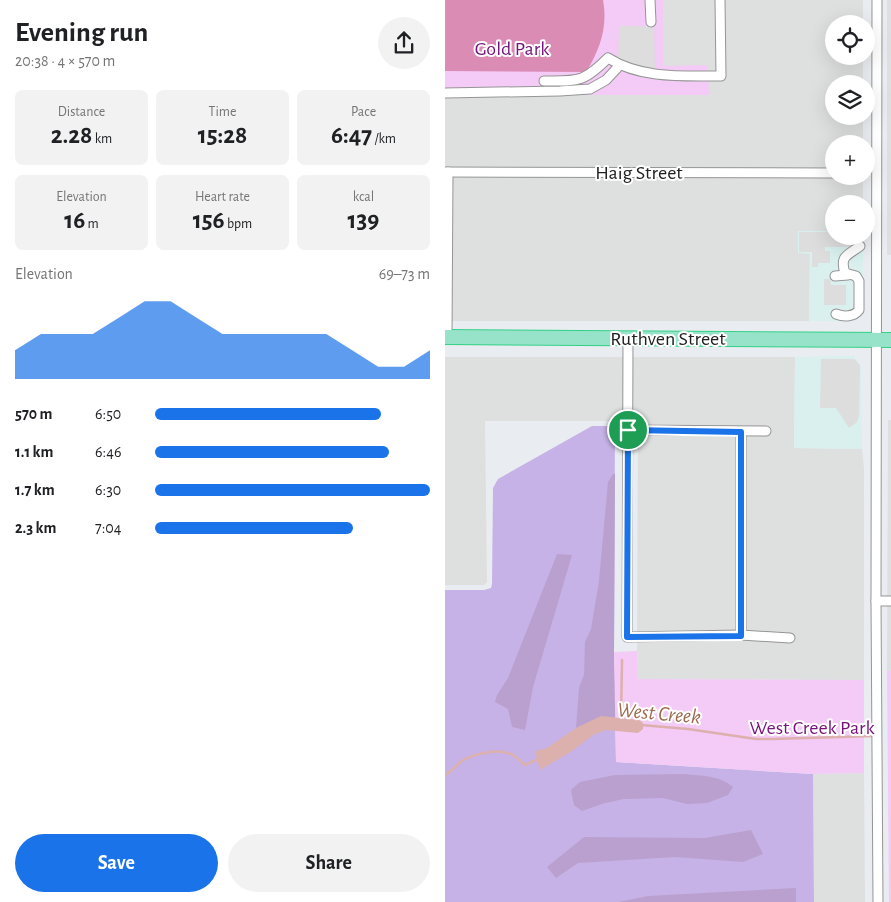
<!DOCTYPE html>
<meta charset="utf-8">
<style>
:root{--surface:#fff;--page:#f2f2f2;--text:#202124;--muted:#757577;--accent:#1a73e8}
body{margin:0;font-family:"Alegreya Sans",sans-serif;background:var(--page);color:var(--text);height:100vh;display:flex;flex-direction:column;font-size:19px;white-space:nowrap}
*{box-sizing:border-box;margin:0}
p{font-size:16px;color:var(--muted)}
.icon{flex:none;width:28px;height:28px;fill:none;stroke:currentColor;stroke-width:2;stroke-linecap:round;stroke-linejoin:round}
.map{position:relative;flex:1;overflow:hidden}
.drawer{display:flex;flex-direction:column;background:var(--surface);width:445px}
.drawer>*{flex:none}
.fabs{position:absolute;left:380px;top:15px;display:grid;gap:10px}
.fabs a{display:grid;place-items:center;width:50px;height:50px;border-radius:50%;background:var(--surface);box-shadow:0 5px 20px #0002;font-size:25px}
.pin{position:absolute;display:grid;place-items:center;width:42px;height:42px;color:#fff;margin:-21px;border:2px solid #fff;border-radius:50%;box-shadow:0 1px 5px #0007}
.round{display:grid;place-items:center;flex:none;width:52px;height:52px;border-radius:26px;background:var(--page)}
.overview{display:flex;align-items:center;justify-content:space-between;height:85px;padding:0 15px}
h1{font-size:28px;font-weight:700;line-height:38px}
.stats{display:grid;grid-template-columns:repeat(3,1fr);gap:8px;height:85px;padding:5px 15px}
.stats div{display:grid;align-content:center;border-radius:8px;background:var(--page);text-align:center}
.stats b{font-size:25px;font-weight:700}
.stats small{font-size:14px;font-weight:400}
.stats p{font-size:14px}
.chart{height:140px;padding:10px 15px}
.chart p{display:flex;justify-content:space-between}
.chart svg{width:100%;height:90px;margin-top:5px;fill:var(--accent);opacity:.7}
.primary-button{display:flex;gap:10px;margin-top:auto;padding:10px 15px}
.primary-button a{flex:1;height:58px;border-radius:30px;background:var(--accent);color:#fff;font-size:20px;font-weight:700;line-height:58px;text-align:center}
.primary-button a+a{background:var(--page);color:var(--text)}
ul{padding:0 15px;list-style:none;font-size:16px}
li{display:grid;grid-template-columns:80px 60px 1fr;align-items:center;height:38px}
li i{height:12px;border-radius:6px;background:var(--accent)}
main{display:flex;flex:1;min-height:0}
.map>svg:first-child{display:block}
.residential{fill:#dedfdf}
.commercial{fill:#d9f0ee}
.grass{fill:#c6b2e7}
.forest{fill:#baa0ce}
.park{fill:#f4caf7}
.pitch{fill:#db8cb5}
.parking{fill:#ddd}
.water{fill:#dcb0ac}
.lines{fill:none;stroke-linecap:round;stroke-linejoin:round}
.stream{stroke:#dcb0ac;stroke-width:2.5}
.minor-casing{stroke:#959595;stroke-width:11}
.highway-casing{stroke:#33d185;stroke-width:16}
.minor{stroke:#fff;stroke-width:9}
.highway{stroke:#96e3ca;stroke-width:14}
.route-casing{stroke:#fff;stroke-width:10}
.route{stroke:#1a73e8;stroke-width:6}
.labels{text-anchor:middle;stroke-width:4;stroke-linejoin:round;paint-order:stroke}
.park-label{font-size:20px;fill:#76137c;stroke:#fff}
.street-label{font-size:20px;fill:#212121;stroke:#fff}
.water-label{font-size:21px;font-style:italic;fill:#9c694c;stroke:#fff}
</style>
<main>
<section class="drawer">
<div class="overview"><div><h1>Evening run</h1><p>20:38 · 4 × 570 m</p></div><a class="round"><svg class="icon" aria-label="share" viewBox="0 0 24 24"><path d="M12 15V3M7 8l5-5 5 5M5 13v7h14v-7"/></svg></a></div>
<div class="stats">
<div><p>Distance</p><b>2.28<small> km</small></b></div>
<div><p>Time</p><b>15:28</b></div>
<div><p>Pace</p><b>6:47<small> /km</small></b></div>
</div>
<div class="stats">
<div><p>Elevation</p><b>16<small> m</small></b></div>
<div><p>Heart rate</p><b>156<small> bpm</small></b></div>
<div><p>kcal</p><b>139</b></div>
</div>
<div class="chart"><p><span>Elevation</span>69–73 m</p>
<svg viewBox="0 0 160 44" preserveAspectRatio="none"><path d="M0 44V30L10 22L20 22L30 22L40 14L50 6L60 6L70 14L80 22L90 22L100 22L110 22L120 22L130 30L140 38L150 38L160 30V44z"/></svg>
</div>
<ul>
<li><b>570 m</b>6:50<i style="width:82%"></i></li>
<li><b>1.1 km</b>6:46<i style="width:85%"></i></li>
<li><b>1.7 km</b>6:30<i style="width:100%"></i></li>
<li><b>2.3 km</b>7:04<i style="width:72%"></i></li>
</ul>
<div class="primary-button"><a>Save</a><a>Share</a></div>
</section>
<div class="map">
<svg width="446" height="902" viewBox="0 0 446 902">
<rect width="100%" height="100%" fill="#e9edf1"/>
<g class="residential">
<polygon points="218,0 418,0 418,24 389,24 389,56 418,56 418,84 389,84 389,116 418,116 418,144 389,144 389,176 418,176 418,204 389,204 389,231 353,231 365,253 364,321 0,321 0,97 81,97 81,95 218,66"/>
<rect x="442" y="0" width="4" height="255"/>
<polygon points="0,357 350,357 349,448 417,449 419,468 419,680 192,679 193,417 170,421 40,421 42,582 39,585 0,585"/>
<polygon points="443,420 446,420 446,671 442,671"/>
<polygon points="419,773 420,902 369,902 368,774"/>
</g>
<g class="commercial">
<polygon points="353,231 389,231 389,236 418,236 418,310 417,314 411,320 406,321 364,321 365,254 353,253"/>
<polygon points="409,356 416,366 417,449 349,448 350,357"/>
</g>
<polygon class="grass" points="147,426 170,426 169,652 171,762 368,774 369,902 0,902 0,590 39,590 46,588 47,584 48,488 53,479"/>
<g class="forest">
<polygon points="168,474 170,474 169,652 171,717 131,728 134,688 139,675 140,642 146,629 154,581 163,482"/>
<polygon points="112,554 127,555 88,687 80,730 67,727 63,709 50,702 52,695 63,678"/>
<path d="M 239,774 C 257,776 274,775 288,787 L 283,795 L 262,803 L 242,804 L 218,798 L 179,799 L 160,803 L 137,811 L 129,805 L 126,790 L 135,782 L 170,775 Z"/>
<polygon points="306,830 318,854 298,862 230,857 133,863 111,878 102,867 139,837 260,838"/>
<polygon points="351,888 351,902 173,902 203,896"/>
</g>
<g class="park">
<polygon points="0,0 218,0 218,66 263,65 264,95 82,95 81,97 0,97"/>
<polygon points="192,651 192,679 419,680 419,773 368,774 171,762 169,652"/>
<polygon points="442,671 446,671 446,902 444,902"/>
</g>
<path class="pitch" d="M 0,0 L 158,0 C 163,27 155,49 141,72 L 0,71 Z"/>
<g class="parking">
<polygon points="174,26 209,26 210,71 179,65 179,60 173,59"/>
<polygon points="354,232 389,232 389,236 418,236 418,247 380,247 380,251 385,251 385,263 373,263 373,267 367,267 367,252 354,252"/>
<polygon points="379,279 385,279 386,285 401,285 401,305 379,305"/>
<polygon points="376,359 409,359 415,365 414,416 412,422 404,428 391,408 375,408"/>
</g>
<polygon class="water" points="156,716 194,720 198,723 198,729 193,733 161,730 148,735 127,751 95,770 90,751 102,748 131,728"/>
<g class="lines">
<g class="stream">
<polyline points="176,721 177,660"/>
<polyline points="196,725 243,729 311,739 327,739 430,736"/>
<path d="M 0,775 C 7,771 12,764 18,760 C 32,753 53,748 68,755 C 72,757 76,762 80,765 L 95,758"/>
</g>
<g class="minor-casing">
<g id="minor">
<polyline points="205,0 206,22"/>
<polyline points="432,0 431,601 433,902"/>
<path d="M 99,81 C 133,81 138,83 163,58 C 196,79 238,76 276,76 L 275,0"/>
<polyline points="0,93 115,91 145,89 161,80 174,66"/>
<polyline points="0,172 389,173"/>
<polyline points="390,276 403,275"/>
<path d="M 391,314 C 399,317 409,317 414,310 L 414,281 L 411,276 L 400,273 C 394,255 404,255 415,246"/>
<polyline points="2,337 3,172"/>
<polyline points="183,338 182,637 296,635 345,638"/>
<polyline points="183,430 321,431"/>
<polyline points="431,601 446,601"/>
<polyline points="296,635 296,432"/>
</g>
</g>
<g class="highway-casing">
<polyline id="highway" points="0,337 446,340"/>
</g>
<use href="#minor" class="minor"/>
<use href="#highway" class="highway"/>
</g>
<g class="lines">
<g class="route-casing">
<polygon id="route" points="183,430 296,432 296,636 182,637"/>
</g>
<use href="#route" class="route"/>
</g>
<g class="labels">
<g class="park-label">
<text x="67" y="55">Gold Park</text>
<text x="367" y="734">West Creek Park</text>
</g>
<g class="street-label">
<text x="194" y="179">Haig Street</text>
<text x="223" y="345">Ruthven Street</text>
</g>
<g class="water-label">
<text transform="translate(214 713) rotate(5)" y="7">West Creek</text>
</g>
</g>
</svg>
<div class="fabs">
<a><svg class="icon" aria-label="locate" viewBox="0 0 24 24"><circle cx="12" cy="12" r="6"/><path d="M12 2v4M12 18v4M2 12h4M18 12h4"/></svg></a>
<a><svg class="icon" aria-label="layers" viewBox="0 0 24 24"><path d="M12 4l9 5-9 5-9-5zM3 14l9 5 9-5"/></svg></a>
<a>+</a>
<a>−</a>
</div>
<div class="pin" style="left:183px;top:430px;background:#1e9e55"><svg class="icon" aria-label="arrive" viewBox="0 0 24 24"><path d="M6 21V4h12l-3 4 3 4H6"/></svg></div>
</div>
</main>
